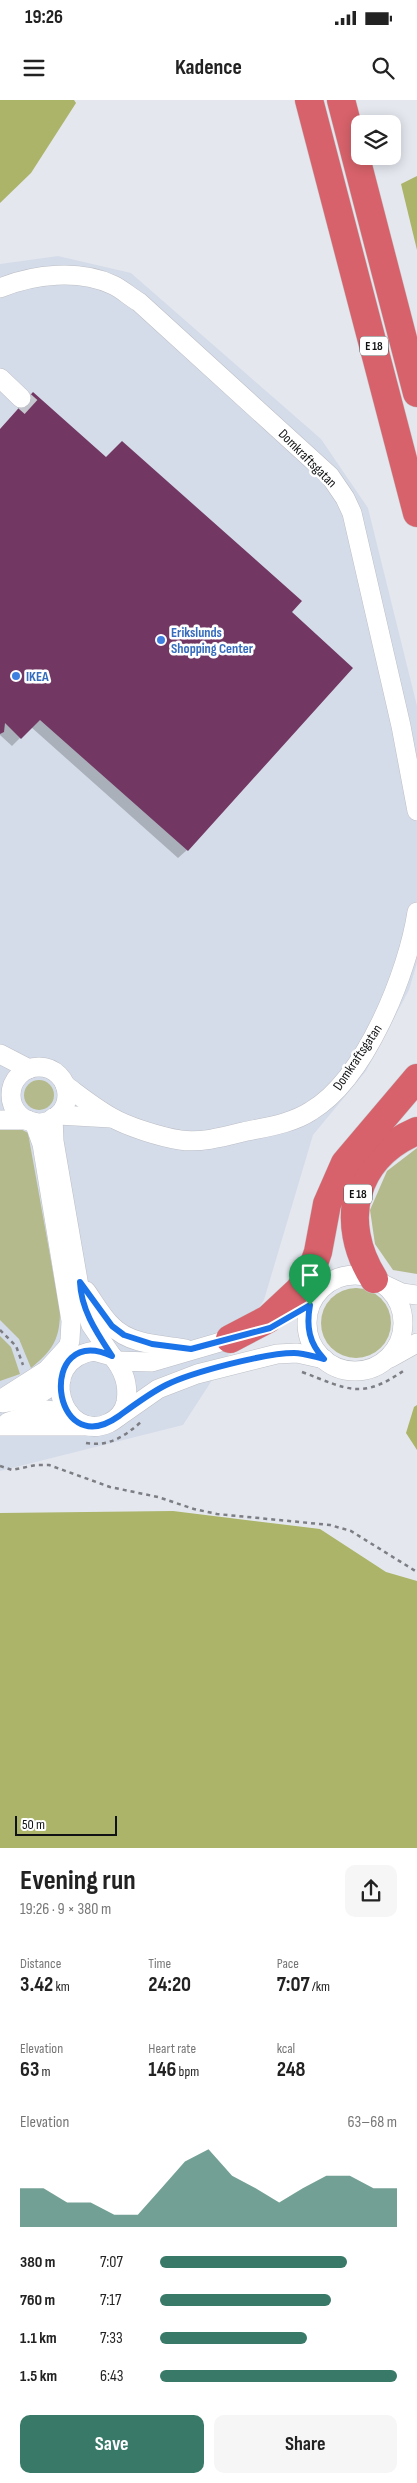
<!DOCTYPE html>
<meta charset="utf-8">
<style>
:root{--surface:#fff;--page:#f6f6f6;--text:#222;--muted:#767676;--accent:#397968}
body{margin:0;font-family:"Sofia Sans Condensed",sans-serif;background:var(--page);color:var(--text);height:100vh;display:flex;flex-direction:column;font-size:19px;white-space:nowrap}
*{box-sizing:border-box;margin:0}
p{font-size:16px;color:var(--muted)}
.icon{flex:none;width:28px;height:28px;fill:none;stroke:currentColor;stroke-width:2;stroke-linecap:round;stroke-linejoin:round}
.map{position:relative;height:1748px;overflow:hidden}
.panel{display:flex;flex-direction:column;background:var(--surface);flex:1}
.panel>*{flex:none}
.tools{position:absolute;left:351px;top:15px;display:grid;gap:10px}
.tools a{display:grid;place-items:center;width:50px;height:50px;border-radius:10px;background:var(--surface);box-shadow:0 2px 12px #0003;font-size:25px}
.scale{position:absolute;left:15px;bottom:12px;width:102px;box-sizing:border-box;padding-left:5px;border:2px solid #111214;border-top:0;font-size:14px;line-height:18px;white-space:nowrap;color:#111214;-webkit-text-stroke:4px #fff;paint-order:stroke}
.pin{position:absolute;display:grid;place-items:center;width:42px;height:42px;color:#fff;margin:-51px -21px;border-radius:50% 50% 50% 0;rotate:-45deg;box-shadow:0 0 5px #0007}
.pin .icon{rotate:45deg}
.round{display:grid;place-items:center;flex:none;width:52px;height:52px;border-radius:10px;background:var(--page)}
.headline{display:flex;align-items:center;justify-content:space-between;height:85px;padding:0 20px}
h1{font-size:28px;font-weight:700;line-height:38px}
.figures{display:grid;grid-template-columns:repeat(3,1fr);gap:8px;height:85px;padding:5px 20px}
.figures div{display:grid;align-content:center}
.figures b{font-size:21px;font-weight:700}
.figures small{font-size:14px;font-weight:400}
.figures p{font-size:14px}
.chart{height:140px;padding:10px 20px}
.chart p{display:flex;justify-content:space-between}
.chart svg{width:100%;height:90px;margin-top:5px;fill:var(--accent);opacity:.7}
.primary-button{display:flex;gap:10px;margin-top:auto;padding:10px 20px}
.primary-button a{flex:1;height:58px;border-radius:10px;background:var(--accent);color:#fff;font-size:20px;font-weight:700;line-height:58px;text-align:center}
.primary-button a+a{background:var(--page);color:var(--text)}
ul{padding:0 20px;list-style:none;font-size:16px}
li{display:grid;grid-template-columns:80px 60px 1fr;align-items:center;height:38px}
li i{height:12px;border-radius:6px;background:var(--accent)}
.status{display:flex;justify-content:space-between;align-items:center;height:35px;padding:0 25px;background:var(--surface);direction:ltr}
.status svg{height:14px;fill:currentColor}
header{display:flex;justify-content:space-between;align-items:center;height:65px;padding:0 20px;background:var(--surface);font-size:22px;font-weight:700}
.map>svg:first-child{display:block}
.built{fill:#d5dce9}
.green{fill:#b4ba8b}
.forest{fill:#abb468}
.shadow{fill:#0003}
.building{fill:#723863}
.lines{fill:none;stroke-linecap:round;stroke-linejoin:round}
.minor-tunnel{stroke:#c4c7cd;stroke-width:19;stroke-dasharray:19 9;stroke-linecap:butt}
.minor-casing{stroke:#bbbec5;stroke-width:20}
.highway-casing{stroke:#c6c6c7;stroke-width:29}
.path{stroke:#7c7e83;stroke-width:2.5;stroke-dasharray:4 4;stroke-linecap:butt}
.minor{stroke:#fff;stroke-width:19}
.highway{stroke:#d7626b;stroke-width:28}
.route-casing{stroke:#fff;stroke-width:10}
.route{stroke:#1a73e8;stroke-width:6}
.shop-dot{fill:#3f7fe0;stroke:#fff;stroke-width:2}
.labels{text-anchor:middle;stroke-width:5;stroke-linejoin:round;paint-order:stroke}
.shield{fill:#fff;stroke:#58595a;stroke-width:1}
.shield-label{font-size:12px;font-weight:bold;fill:#111214}
.street-label{font-size:14px;fill:#111214;stroke:#fff}
.shop-label{font-size:14px;font-weight:bold;fill:#366cbe;stroke:#fff;text-anchor:start}
</style>
<div class="status"><b>19:26</b><svg viewBox="0 0 49 12"><path d="M0 12V9h3v3zM5 12V6h3v6zM10 12V3h3v9zM15 12V0h3v12zM26 1h20v11H26zM47 4h2v5h-2z"/></svg></div>
<header><svg class="icon" aria-label="menu" viewBox="0 0 24 24"><path d="M4 6h16M4 12h16M4 18h16"/></svg>Kadence<svg class="icon" aria-label="search" viewBox="0 0 24 24"><circle cx="10" cy="10" r="6"/><path d="M15 15l6 6"/></svg></header>
<div class="map">
<svg width="417" height="1748" viewBox="0 0 417 1748">
<rect width="100%" height="100%" fill="#e4e7ee"/>
<polygon class="built" points="58,156 131,173 321,339 368,408 417,606 417,863 409,890 366,971 313,1035 264,1200 183,1325 0,1371 0,164"/>
<g class="green">
<circle cx="39" cy="995" r="15"/>
<path d="M 15,1026 L 28,1033 L 60,1211 C 60,1239 53,1250 31,1268 L 19,1239 L 0,1220 L 0,1028 Z"/>
<polygon points="417,1048 417,1174 393,1170 375,1144 370,1110 387,1071"/>
<circle cx="356" cy="1223" r="35"/>
<polygon points="0,1236 11,1247 20,1274 0,1281"/>
</g>
<g class="forest">
<polygon points="0,0 74,0 76,3 31,73 0,103"/>
<polygon points="417,76 417,150 401,84"/>
<polygon points="417,1305 417,1350 406,1333 414,1307"/>
<polygon points="173,1411 320,1429 386,1472 417,1481 417,1748 0,1748 0,1413"/>
</g>
<polygon class="shadow" points="0,329 106,359 290,512 187,750 178,758 31,627 12,646 0,635"/>
<polygon class="building" points="33,292 106,357 122,341 302,501 292,512 353,568 188,751 40,620 21,639 5,623 4,632 0,634 0,329"/>
<g class="lines">
<polyline class="minor-tunnel" points="21,298 31,307"/>
<g class="minor-casing">
<g id="minor">
<path d="M 0,188 C 34,174 79,169 113,185 C 122,189 130,197 139,202 L 330,376 L 345,398 L 352,413 L 401,626 L 417,711"/>
<polyline points="0,278 21,298"/>
<polyline points="0,954 29,969"/>
<circle cx="39" cy="995" r="28"/>
<path d="M 65,985 C 80,996 95,1008 111,1017 C 128,1027 161,1037 180,1040 C 201,1043 223,1037 243,1032 C 266,1027 291,1024 311,1011 C 366,978 408,872 417,812"/>
<polyline points="58,1015 111,1018"/>
<polyline points="53,1018 54,1041 80,1192 91,1225 112,1256"/>
<polyline points="0,1020 28,1020"/>
<polyline points="34,1022 42,1044 71,1221 70,1240 62,1273"/>
<circle cx="355" cy="1223" r="48"/>
<polyline points="385,1185 402,1193 417,1195"/>
<path d="M 86,1191 C 94,1202 102,1217 112,1226 C 130,1245 162,1245 186,1249"/>
<path d="M 94,1251 L 112,1256 C 124,1270 129,1285 126,1302 C 124,1312 117,1319 109,1323 C 63,1344 34,1261 94,1251 Z"/>
<polyline points="390,1258 417,1243"/>
<polyline points="116,1261 152,1262 241,1236"/>
<polyline points="0,1300 47,1270 67,1248"/>
<polyline points="3,1303 33,1298 61,1280"/>
<polyline points="118,1317 158,1289 197,1274 277,1254 297,1253 324,1259"/>
<polyline points="8,1322 46,1310 69,1313"/>
<polyline points="0,1326 89,1326"/>
</g>
</g>
<g class="highway-casing">
<g id="highway">
<polyline points="309,0 417,413"/>
<polyline points="341,0 417,293"/>
<path d="M 374,1179 C 338,1122 353,1058 417,1031"/>
<polyline points="230,1239 268,1219 299,1190 311,1172 318,1152 327,1104 345,1063 417,978"/>
</g>
</g>
<g class="path">
<polyline points="0,1230 16,1246 23,1265"/>
<path d="M 302,1272 C 348,1289 361,1301 406,1269"/>
<path d="M 86,1343 C 109,1347 125,1336 141,1322"/>
<polyline points="0,1366 12,1370 36,1365 49,1365 110,1387 158,1397 194,1409 217,1414 330,1425 351,1431 417,1472"/>
</g>
<use href="#minor" class="minor"/>
<use href="#highway" class="highway"/>
</g>
<g class="lines">
<g class="route-casing">
<path id="route" d="M 80,1182 L 112,1226 L 124,1235 L 152,1244 L 191,1249 L 270,1228 L 310,1205 C 306,1227 309,1243 324,1259 C 315,1257 304,1253 294,1253 C 266,1253 192,1272 166,1285 C 150,1293 134,1305 119,1316 C 50,1365 36,1222 112,1256 C 97,1233 81,1210 80,1182 Z"/>
</g>
<use href="#route" class="route"/>
</g>
<g class="shop-dot">
<circle cx="161" cy="540" r="5"/>
<circle cx="16" cy="576" r="5"/>
</g>
<g class="labels">
<g class="shield">
<rect x="360" y="236.5" width="28" height="19" rx="4"/>
<rect x="344" y="1084.5" width="28" height="19" rx="4"/>
</g>
<g class="shield-label">
<text x="374" y="250">E 18</text>
<text x="358" y="1098">E 18</text>
</g>
<g class="street-label">
<text transform="translate(308 358) rotate(45)" y="5">Domkraftsgatan</text>
<text transform="translate(357 957) rotate(-56)" y="5">Domkraftsgatan</text>
</g>
<g class="shop-label">
<text x="171" y="537">Erikslunds<tspan x="171" dy="16">Shopping Center</tspan></text>
<text x="26" y="581">IKEA</text>
</g>
</g>
</svg>
<div class="tools">
<a><svg class="icon" aria-label="layers" viewBox="0 0 24 24"><path d="M12 4l9 5-9 5-9-5zM3 14l9 5 9-5"/></svg></a>
</div>
<div class="scale">50 m</div>
<div class="pin" style="left:310px;top:1205px;background:#1e9e55"><svg class="icon" aria-label="arrive" viewBox="0 0 24 24"><path d="M6 21V4h12l-3 4 3 4H6"/></svg></div>
</div>
<section class="panel">
<div class="headline"><div><h1>Evening run</h1><p>19:26 · 9 × 380 m</p></div><a class="round"><svg class="icon" aria-label="share" viewBox="0 0 24 24"><path d="M12 15V3M7 8l5-5 5 5M5 13v7h14v-7"/></svg></a></div>
<div class="figures">
<div><p>Distance</p><b>3.42<small> km</small></b></div>
<div><p>Time</p><b>24:20</b></div>
<div><p>Pace</p><b>7:07<small> /km</small></b></div>
</div>
<div class="figures">
<div><p>Elevation</p><b>63<small> m</small></b></div>
<div><p>Heart rate</p><b>146<small> bpm</small></b></div>
<div><p>kcal</p><b>248</b></div>
</div>
<div class="chart"><p><span>Elevation</span>63–68 m</p>
<svg viewBox="0 0 160 44" preserveAspectRatio="none"><path d="M0 44V25L10 25L20 32L30 32L40 38L50 38L60 25L70 12L80 6L90 19L100 25L110 32L120 25L130 19L140 19L150 25L160 25V44z"/></svg>
</div>
<ul>
<li><b>380 m</b>7:07<i style="width:79%"></i></li>
<li><b>760 m</b>7:17<i style="width:72%"></i></li>
<li><b>1.1 km</b>7:33<i style="width:62%"></i></li>
<li><b>1.5 km</b>6:43<i style="width:100%"></i></li>
</ul>
<div class="primary-button"><a>Save</a><a>Share</a></div>
</section>
